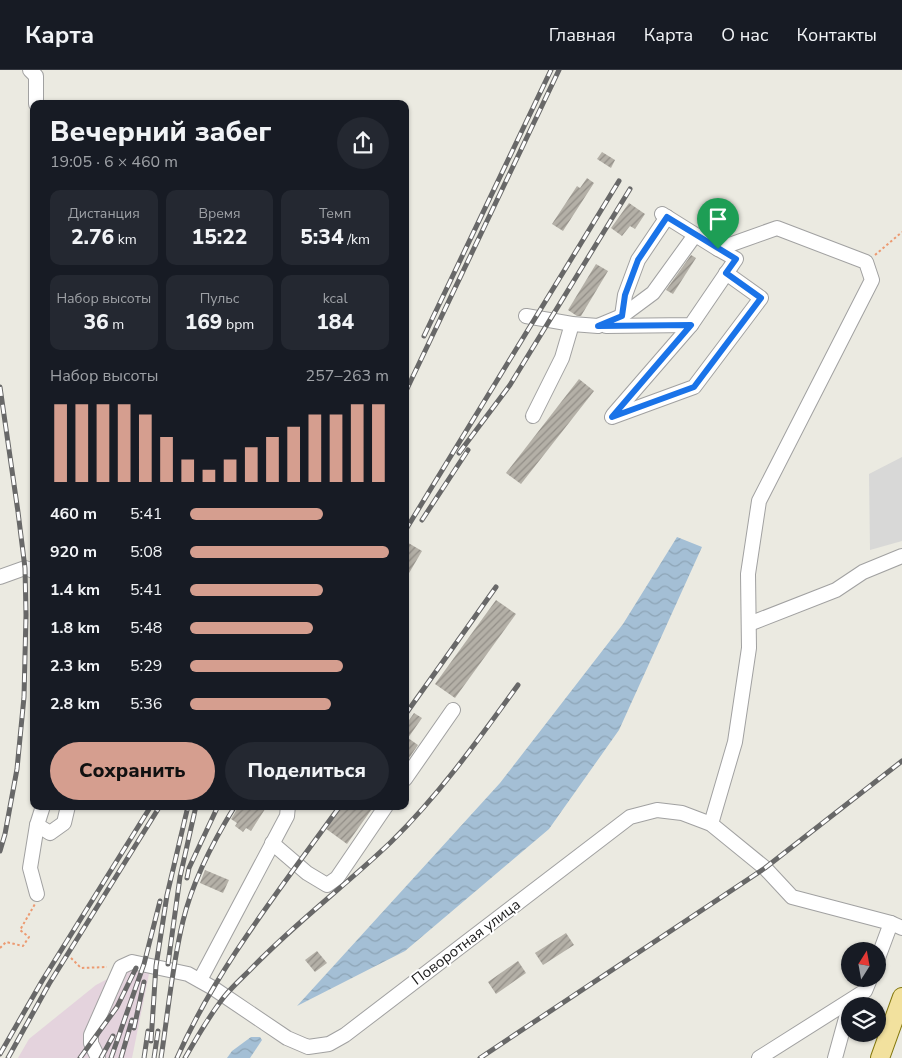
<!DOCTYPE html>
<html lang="ru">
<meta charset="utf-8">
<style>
:root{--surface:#171b24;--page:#242831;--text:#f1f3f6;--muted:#9ea1a6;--line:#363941;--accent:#d59e8f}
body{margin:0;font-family:"Nunito Sans",sans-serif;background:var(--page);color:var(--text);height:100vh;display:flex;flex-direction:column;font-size:19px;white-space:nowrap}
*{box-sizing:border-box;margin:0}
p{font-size:16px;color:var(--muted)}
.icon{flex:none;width:28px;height:28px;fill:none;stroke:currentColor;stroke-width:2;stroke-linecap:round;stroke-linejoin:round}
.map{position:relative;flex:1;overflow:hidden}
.side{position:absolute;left:30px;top:30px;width:379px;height:710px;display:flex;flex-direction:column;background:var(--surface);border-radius:10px;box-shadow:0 1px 4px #0004}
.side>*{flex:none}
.needle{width:32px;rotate:11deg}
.tools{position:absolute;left:841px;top:872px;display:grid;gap:10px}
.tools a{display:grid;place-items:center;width:45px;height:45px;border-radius:50%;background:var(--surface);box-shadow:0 1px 4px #0004;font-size:25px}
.pin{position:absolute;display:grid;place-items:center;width:42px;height:42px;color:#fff;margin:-51px -21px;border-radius:50% 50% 50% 0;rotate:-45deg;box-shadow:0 0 5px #0007}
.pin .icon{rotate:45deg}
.round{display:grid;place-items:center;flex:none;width:52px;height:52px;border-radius:26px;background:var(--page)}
.headline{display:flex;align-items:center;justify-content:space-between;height:85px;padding:0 20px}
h1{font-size:28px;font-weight:800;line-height:38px}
.metrics{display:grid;grid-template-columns:repeat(3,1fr);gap:8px;height:85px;padding:5px 20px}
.metrics div{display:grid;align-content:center;border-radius:10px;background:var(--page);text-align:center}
.metrics b{font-size:21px;font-weight:800}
.metrics small{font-size:14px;font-weight:400}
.metrics p{font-size:14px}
.chart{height:140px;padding:10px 20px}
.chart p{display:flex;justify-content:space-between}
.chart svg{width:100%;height:90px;margin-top:5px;stroke:var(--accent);stroke-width:6}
.button{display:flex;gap:10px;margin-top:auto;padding:10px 20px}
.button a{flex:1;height:58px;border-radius:30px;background:var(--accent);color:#111;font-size:20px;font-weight:800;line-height:58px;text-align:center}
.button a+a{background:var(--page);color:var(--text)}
ul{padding:0 20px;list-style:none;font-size:16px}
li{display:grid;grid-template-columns:80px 60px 1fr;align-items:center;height:38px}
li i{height:12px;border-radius:6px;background:var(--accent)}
header{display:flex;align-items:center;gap:30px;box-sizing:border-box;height:70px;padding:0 25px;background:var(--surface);border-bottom:1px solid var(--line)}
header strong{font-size:24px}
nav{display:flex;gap:28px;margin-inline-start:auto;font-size:18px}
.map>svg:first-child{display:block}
.residential{fill:#d8d8d7}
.industrial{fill:#e4d3dd}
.water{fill:url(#water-waves)}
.building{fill:url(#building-hatch)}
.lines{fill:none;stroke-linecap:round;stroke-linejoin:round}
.minor-casing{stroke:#a1a1a1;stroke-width:16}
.major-casing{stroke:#84780d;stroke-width:20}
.path{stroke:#ec9a71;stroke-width:2;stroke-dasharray:2.5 2.5;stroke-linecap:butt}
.minor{stroke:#fff;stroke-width:14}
.major{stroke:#f2e19e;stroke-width:18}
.rail-casing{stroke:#686868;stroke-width:5}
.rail{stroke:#fff;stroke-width:3;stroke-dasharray:9;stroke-linecap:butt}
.route-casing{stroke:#fff;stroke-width:10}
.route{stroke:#1a73e8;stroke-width:6}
.labels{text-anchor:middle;stroke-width:4;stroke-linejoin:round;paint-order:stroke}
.street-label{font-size:15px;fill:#1a1a1a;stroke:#fff}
</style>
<header>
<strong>Карта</strong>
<nav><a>Главная</a><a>Карта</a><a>О нас</a><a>Контакты</a></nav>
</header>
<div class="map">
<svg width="902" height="988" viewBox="0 0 902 988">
<defs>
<pattern id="water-waves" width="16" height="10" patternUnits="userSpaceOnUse" patternTransform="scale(1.25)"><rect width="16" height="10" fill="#a4bfd5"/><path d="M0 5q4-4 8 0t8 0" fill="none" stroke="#8da4b6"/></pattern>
<pattern id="building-hatch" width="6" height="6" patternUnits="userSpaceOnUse" patternTransform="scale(1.25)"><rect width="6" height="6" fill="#b4b0a7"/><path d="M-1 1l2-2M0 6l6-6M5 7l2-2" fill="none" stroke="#928e87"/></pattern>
</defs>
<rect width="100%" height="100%" fill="#ebeae1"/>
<polygon class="residential" points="902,387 902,471 870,480 869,404"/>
<polygon class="industrial" points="132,896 150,899 132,988 18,988 29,969 96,915"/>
<g class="water">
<polygon points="677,467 702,477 619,660 549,759 405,881 297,936 500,713 623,554"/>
<polygon points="251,967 260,967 262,970 250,988 227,988 232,981"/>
</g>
<g class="building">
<polygon points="602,82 615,90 611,98 597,89"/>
<polygon points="587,108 594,113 563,161 552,154 577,116 580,118"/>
<polygon points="629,133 645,144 635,159 630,156 622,166 611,158"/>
<polygon points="691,185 696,188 673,224 666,220"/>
<polygon points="596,194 608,201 581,246 577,246 568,240"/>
<polygon points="579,309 594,321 521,414 506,403"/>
<polygon points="405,471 422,481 405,510"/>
<polygon points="496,530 516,544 455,628 435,614"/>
<polygon points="414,643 422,648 408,668 418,675 405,694 405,656"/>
<polygon points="239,736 267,736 251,761 246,758 243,762 235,756 237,753 231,749"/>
<polygon points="341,736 374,736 347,774 325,758"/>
<polygon points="205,800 229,810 223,823 200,813"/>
<polygon points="566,863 574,875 543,895 535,883"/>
<polygon points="317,881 327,893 315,902 305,890"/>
<polygon points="518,891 526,903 496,924 488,912"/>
</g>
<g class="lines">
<g class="minor-casing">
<g id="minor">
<polyline points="30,0 36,6 36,34"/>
<polyline points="662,144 718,179 777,158 866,192 872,210 759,431 748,504 749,578 735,672 711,754"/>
<polyline points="526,246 572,254 598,256 622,246 653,223 695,165"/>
<polyline points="622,246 625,225 638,190 667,147"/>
<polyline points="606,256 691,255 736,189 718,179"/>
<polyline points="613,345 691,255"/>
<polyline points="533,346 562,288 572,254"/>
<polyline points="612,347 694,317 761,228 726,203"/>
<polyline points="0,507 25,498 34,501"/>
<polyline points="749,554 836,520 863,502 902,486"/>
<polyline points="405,709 453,640"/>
<polyline points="43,736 37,755 50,763 64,753 68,736"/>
<polyline points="37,755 30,798 37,824"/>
<polyline points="272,773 307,803 327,815 337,808 386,736"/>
<polyline points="878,888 891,853"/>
<polyline points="200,910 287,746 288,736"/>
<polyline points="98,988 91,973 91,965 121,897 132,892 188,904 213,918 287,968 308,977 329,974 345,965 630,747 657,740 682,743 711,754 765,798 792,827 891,853 902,858"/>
<polyline points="759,988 865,921 870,909"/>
<polyline points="835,988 846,948 850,943"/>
</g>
</g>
<g class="major-casing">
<polyline id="major" points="880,988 902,927"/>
</g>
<g class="path">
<polyline points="875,185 902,162"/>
<polyline points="0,878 6,872 23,876 29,867 20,860 35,834"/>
<polyline points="71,888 81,898 107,897"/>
</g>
<use href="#minor" class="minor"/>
<use href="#major" class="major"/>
<g class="rail-casing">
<g id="rail">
<polyline points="424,266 551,0"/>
<polyline points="0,317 18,442 25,498 26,545 24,627 17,699 5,764 0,781"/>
<polyline points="405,323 559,0"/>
<polyline points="459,383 510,315 630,119"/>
<polyline points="422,450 468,380"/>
<polyline points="405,461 619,111"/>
<polyline points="405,645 496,517"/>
<polyline points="187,808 189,798 218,736"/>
<polyline points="168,894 180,807 196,736"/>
<polyline points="134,958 144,912"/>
<polyline points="151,971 156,896 167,825 188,736"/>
<polyline points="0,984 42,911 151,736"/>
<polyline points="8,988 49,914 160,736"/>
<polyline points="80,988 117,937 136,898"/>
<polyline points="101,988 113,966"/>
<polyline points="111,988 144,894 160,831"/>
<polyline points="121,988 132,950"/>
<polyline points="144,988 148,961"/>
<polyline points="154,988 158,961"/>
<path d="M 161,988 C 168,943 172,896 183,851 C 192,813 214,770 235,736"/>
<path d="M 177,988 C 217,897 282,817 340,736"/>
<path d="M 185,988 C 197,967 209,946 224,927 C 232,917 241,909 250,900 C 294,854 345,816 391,772 C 439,725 479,669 518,615"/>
<polyline points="480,988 765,798 902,691"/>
</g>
</g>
<use href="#rail" class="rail"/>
</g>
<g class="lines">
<g class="route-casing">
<polygon id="route" points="667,147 736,189 726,203 761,228 694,317 612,347 691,255 598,256 622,246 625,225 638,190"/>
</g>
<use href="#route" class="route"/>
</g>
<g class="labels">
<g class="street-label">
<text transform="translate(466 872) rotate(-37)" y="5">Поворотная улица</text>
</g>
</g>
</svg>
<div class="tools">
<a><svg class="needle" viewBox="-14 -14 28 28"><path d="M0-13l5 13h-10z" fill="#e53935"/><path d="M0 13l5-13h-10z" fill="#9ea1a6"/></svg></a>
<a><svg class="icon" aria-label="layers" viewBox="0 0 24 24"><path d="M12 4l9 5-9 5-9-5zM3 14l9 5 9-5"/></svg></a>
</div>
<div class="pin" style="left:718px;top:179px;background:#1e9e55"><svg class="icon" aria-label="arrive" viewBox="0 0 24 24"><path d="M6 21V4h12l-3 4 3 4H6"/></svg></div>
<section class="side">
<div class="headline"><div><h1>Вечерний забег</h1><p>19:05 · 6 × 460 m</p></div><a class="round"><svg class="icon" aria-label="share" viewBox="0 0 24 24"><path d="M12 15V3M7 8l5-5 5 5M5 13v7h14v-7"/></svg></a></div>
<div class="metrics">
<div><p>Дистанция</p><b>2.76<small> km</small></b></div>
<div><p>Время</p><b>15:22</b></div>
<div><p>Темп</p><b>5:34<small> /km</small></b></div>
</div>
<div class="metrics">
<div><p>Набор высоты</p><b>36<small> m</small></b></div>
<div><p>Пульс</p><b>169<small> bpm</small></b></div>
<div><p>kcal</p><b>184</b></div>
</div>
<div class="chart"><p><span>Набор высоты</span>257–263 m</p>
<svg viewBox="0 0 160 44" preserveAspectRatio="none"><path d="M5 44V6M15 44V6M25 44V6M35 44V6M45 44V11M55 44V22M65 44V33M75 44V38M85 44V33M95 44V27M105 44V22M115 44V17M125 44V11M135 44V11M145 44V6M155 44V6"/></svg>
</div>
<ul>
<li><b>460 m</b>5:41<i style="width:67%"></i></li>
<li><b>920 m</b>5:08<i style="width:100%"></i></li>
<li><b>1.4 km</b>5:41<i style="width:67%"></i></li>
<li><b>1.8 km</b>5:48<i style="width:62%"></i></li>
<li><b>2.3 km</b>5:29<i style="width:77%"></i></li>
<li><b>2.8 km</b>5:36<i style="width:71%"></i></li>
</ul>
<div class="button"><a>Сохранить</a><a>Поделиться</a></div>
</section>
</div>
